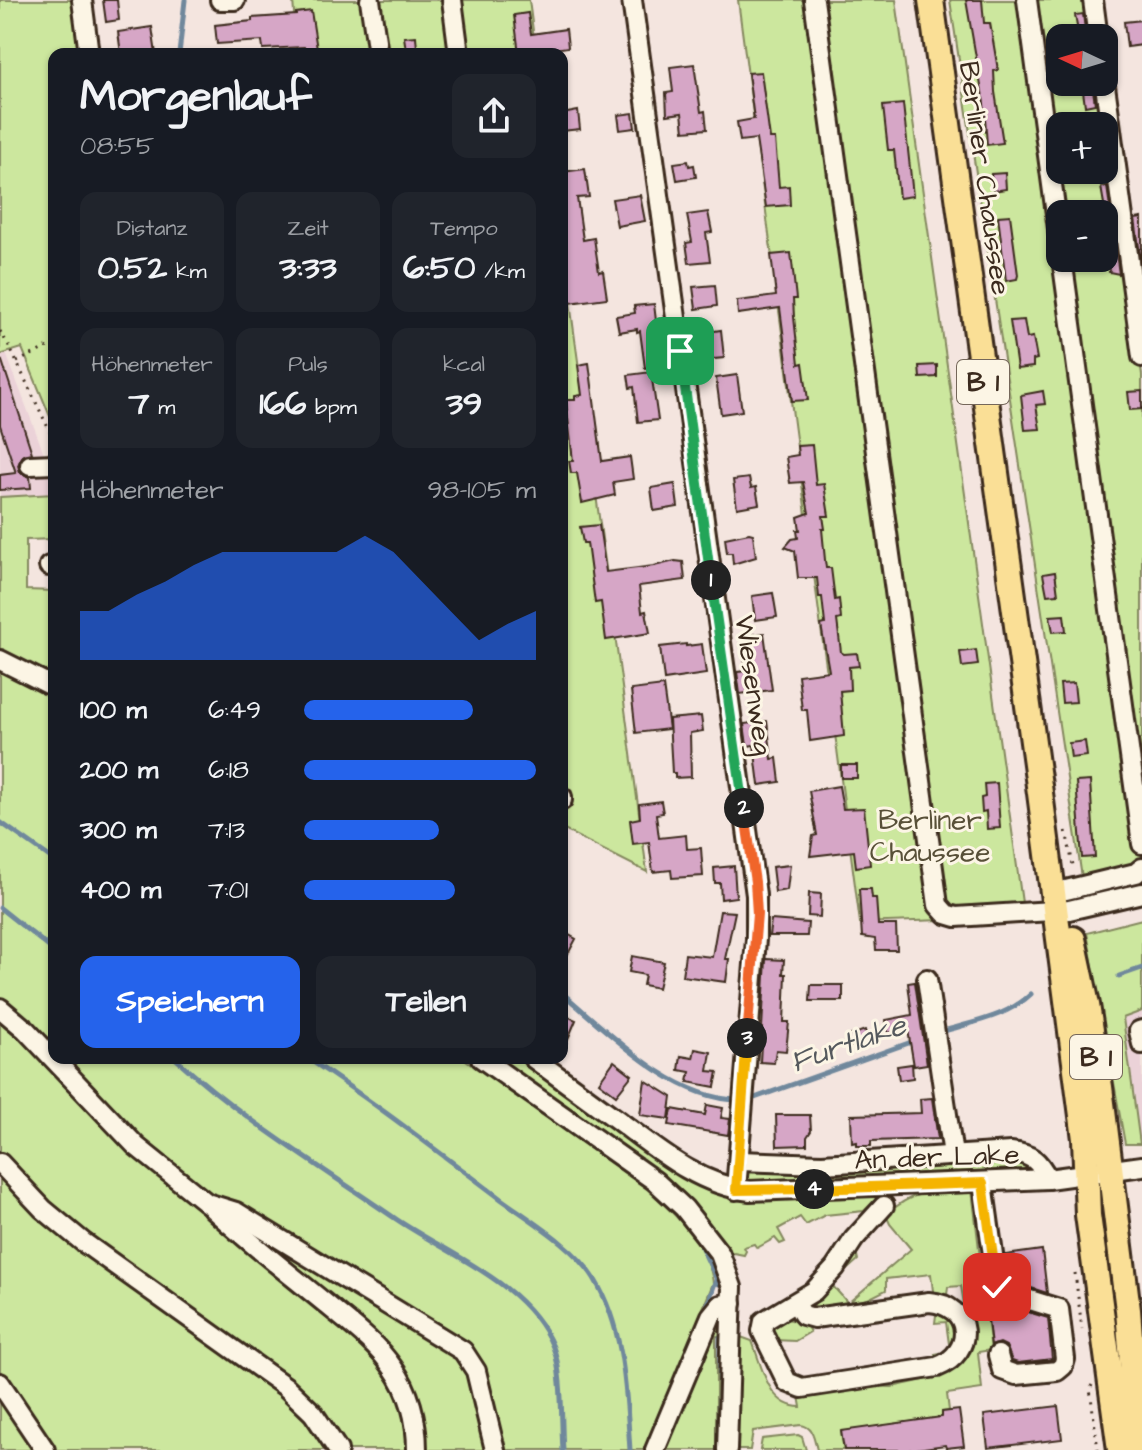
<!DOCTYPE html>
<html lang="de">
<meta charset="utf-8">
<style>
:root{--surface:#171b24;--page:#20242c;--text:#f1f3f6;--muted:#9ea1a6;--accent:#2563eb}
body{margin:0;font-family:"Architects Daughter",sans-serif;background:var(--page);color:var(--text);height:100vh;display:flex;flex-direction:column;font-size:30px;white-space:nowrap}
*{box-sizing:border-box;margin:0}
p{font-size:26px;color:var(--muted)}
.icon{flex:none;width:44px;height:44px;fill:none;stroke:currentColor;stroke-width:2;stroke-linecap:round;stroke-linejoin:round}
.map{position:relative;flex:1;overflow:hidden}
.sheet{position:absolute;left:48px;top:48px;width:520px;height:1016px;display:flex;flex-direction:column;background:var(--surface);border-radius:16px;box-shadow:0 2px 6px #0004}
.sheet>*{flex:none}
.needle{width:52px;rotate:274deg}
.fabs{position:absolute;left:1046px;top:24px;display:grid;gap:16px}
.fabs a{display:grid;place-items:center;width:72px;height:72px;border-radius:16px;background:var(--surface);box-shadow:0 2px 6px #0004;font-size:40px}
.pin{position:absolute;display:grid;place-items:center;width:68px;height:68px;color:#fff;margin:-34px;border-radius:16px;box-shadow:0 4px 12px #0006}
.km{position:absolute;width:40px;height:40px;margin:-20px;border-radius:50%;background:#222;color:#fff;font-size:22px;line-height:40px;text-align:center}
.round{display:grid;place-items:center;flex:none;width:84px;height:84px;border-radius:16px;background:var(--page)}
.headline{display:flex;align-items:center;justify-content:space-between;height:136px;padding:0 32px}
h1{font-size:44px;font-weight:800;line-height:60px}
.metrics{display:grid;grid-template-columns:repeat(3,1fr);gap:12px;height:136px;padding:8px 32px}
.metrics div{display:grid;align-content:center;border-radius:16px;background:var(--page);text-align:center}
.metrics b{font-size:34px;font-weight:800}
.metrics small{font-size:22px;font-weight:400}
.metrics p{font-size:22px}
.chart{height:224px;padding:16px 32px}
.chart p{display:flex;justify-content:space-between}
.chart svg{width:100%;height:144px;margin-top:8px;fill:var(--accent);opacity:.7}
.action{display:flex;gap:16px;margin-top:auto;padding:16px 32px}
.action a{flex:1;height:92px;border-radius:16px;background:var(--accent);color:#fff;font-size:32px;font-weight:800;line-height:92px;text-align:center}
.action a+a{background:var(--page);color:var(--text)}
ul{padding:0 32px;list-style:none;font-size:26px}
li{display:grid;grid-template-columns:128px 96px 1fr;align-items:center;height:60px}
li i{height:20px;border-radius:10px;background:var(--accent)}
.map>svg:first-child{display:block}
.built{fill:#ebd2d8}
.green{fill:#cce79e;stroke:#84885e;stroke-width:2;fill-rule:evenodd}
.lines{fill:none;stroke-linecap:round;stroke-linejoin:round}
.stream{stroke:#6f889c;stroke-width:5}
.building{fill:#d6a6c6;stroke:#3b2a1e;stroke-width:2}
.minor-casing{stroke:#3b2a1e;stroke-width:24}
.major-casing{stroke:#3b2a1e;stroke-width:30}
.path{stroke:#3b2a1e;stroke-width:3;stroke-dasharray:2 6;stroke-linecap:butt}
.minor{stroke:#fcf5e5;stroke-width:18}
.major{stroke:#fadf96;stroke-width:24}
.split-1-casing{stroke:#fff;stroke-width:16}
.split-2-casing{stroke:#fff;stroke-width:16}
.split-3-casing{stroke:#fff;stroke-width:16}
.split-4-casing{stroke:#fff;stroke-width:16}
.split-5-casing{stroke:#fff;stroke-width:16}
.split-1{stroke:#22a559;stroke-width:10}
.split-2{stroke:#22a559;stroke-width:10}
.split-3{stroke:#f0652b;stroke-width:10}
.split-4{stroke:#f5b400;stroke-width:10}
.split-5{stroke:#f5b400;stroke-width:10}
.labels{text-anchor:middle;stroke-width:6;stroke-linejoin:round;paint-order:stroke}
.shield{fill:#fcf5e5;stroke:#75675a;stroke-width:2}
.shield-label{font-size:26px;font-weight:bold;fill:#3b2a1e}
.street-label{font-size:28px;fill:#3b2a1e;stroke:#fcf5e5}
.park-label{font-size:28px;fill:#585038;stroke:#fcf5e5}
.water-label{font-size:30px;font-style:italic;fill:#55595d;stroke:#fcf5e5}
</style>
<div class="map">
<svg width="1142" height="1450" viewBox="0 0 1142 1450">
<rect width="100%" height="100%" fill="#f4e5df"/>
<filter id="ink" filterUnits="userSpaceOnUse"><feTurbulence type="fractalNoise" baseFrequency=".0125" numOctaves="2"/><feDisplacementMap in="SourceGraphic" scale="16" xChannelSelector="R" yChannelSelector="G"/><feConvolveMatrix kernelMatrix="1 2 1 2 8 2 1 2 1" color-interpolation-filters="sRGB"/></filter>
<g filter="url(#ink)">
<g class="built">
<polygon points="6,353 54,480 54,494 0,497 0,355"/>
<polygon points="1142,1011 1142,1143 1140,1144 1123,1017"/>
</g>
<g class="green">
<polygon points="0,0 76,0 82,54 54,54 54,426 22,348 0,355"/>
<polygon points="293,0 529,0 536,54 297,54"/>
<polygon points="738,0 896,0 1024,917 860,923"/>
<path d="M 950,0 L 1090,0 L 1096,38 L 1060,38 L 1060,82 L 1102,82 L 1142,375 L 1142,877 L 1084,891 ZM 1060,126 L 1104,126 L 1104,170 L 1060,170 ZM 1060,214 L 1104,214 L 1104,258 L 1060,258 Z"/>
<polygon points="562,243 647,872 562,829"/>
<polygon points="54,494 54,539 26,540 26,590 54,591 54,682 0,655 0,497"/>
<polygon points="0,671 25,682 54,700 54,1053 0,1002"/>
<polygon points="1142,919 1142,1011 1123,1018 1140,1144 1125,1144 1087,933"/>
<path d="M 0,1019 L 12,1029 L 140,1161 L 350,1335 C 384,1368 408,1400 408,1450 L 343,1450 L 331,1429 L 85,1237 L 0,1156 Z"/>
<path d="M 59,1058 L 463,1058 L 647,1189 C 674,1213 709,1245 713,1283 L 646,1450 L 498,1450 L 482,1374 L 205,1194 L 169,1168 Z"/>
<polygon points="493,1058 526,1058 704,1184 873,1193 876,1199 864,1211 825,1215 806,1225 800,1217 778,1229 785,1242 780,1244 775,1238 757,1248 754,1244 744,1247 746,1251 744,1255 734,1253 728,1256 718,1242"/>
<polygon points="1016,1158 1031,1166 1033,1173 754,1185 747,1180 745,1173 747,1169"/>
<polygon points="0,1176 46,1225 282,1397 312,1426 327,1450 0,1450"/>
<path d="M 972,1190 L 991,1350 L 978,1352 L 982,1389 L 947,1394 L 949,1411 L 942,1412 L 942,1417 L 841,1432 L 844,1450 L 817,1450 C 814,1439 814,1427 801,1425 L 753,1431 L 750,1450 L 731,1450 L 738,1336 L 752,1341 C 762,1366 768,1407 801,1407 L 799,1396 L 866,1386 L 892,1387 L 938,1377 L 938,1371 L 968,1328 L 961,1286 L 948,1287 L 947,1295 L 937,1295 L 933,1291 L 931,1274 L 886,1279 L 886,1290 L 854,1306 L 816,1309 L 812,1301 L 856,1251 L 858,1260 L 831,1284 L 848,1303 L 911,1249 L 890,1224 L 886,1215 C 915,1188 935,1191 972,1190 Z"/>
<path d="M 232,1216 L 457,1358 C 477,1380 481,1421 486,1450 L 420,1450 L 411,1392 Z"/>
<path d="M 933,1310 C 956,1314 964,1335 951,1355 L 937,1361 L 935,1354 L 950,1351 L 946,1322 L 935,1323 L 936,1315 Z"/>
<polygon points="729,1316 727,1337 716,1336 716,1450 659,1450 714,1318"/>
<polygon points="782,1318 805,1323 810,1332 795,1341 775,1340 772,1336 771,1326"/>
<polygon points="798,1435 802,1437 806,1450 760,1450 762,1439"/>
</g>
<g class="lines">
<g class="stream">
<polyline points="179,54 185,0"/>
<polyline points="0,822 54,860"/>
<polyline points="0,908 54,951"/>
<polyline points="1119,976 1142,968"/>
<path d="M 562,993 C 610,1033 673,1099 739,1100"/>
<path d="M 941,1032 C 972,1022 1007,1017 1031,994"/>
<path d="M 175,1058 C 242,1119 321,1167 396,1219 C 449,1255 527,1283 553,1347 C 563,1372 561,1422 563,1450"/>
<path d="M 307,1058 C 374,1102 437,1151 501,1199 C 530,1220 575,1247 594,1278 C 625,1330 626,1391 630,1450"/>
<polyline points="749,1100 931,1035"/>
<polyline points="699,1242 719,1284"/>
<polyline points="705,1312 716,1280"/>
<polyline points="719,1429 720,1337"/>
</g>
</g>
<g class="building">
<polygon points="103,0 117,0 119,20 106,22"/>
<polygon points="966,0 982,0 984,23 990,23 998,70 994,71 995,92 1003,143 987,145 984,103"/>
<polygon points="311,11 317,49 305,50 304,47 263,49 262,41 217,44 215,25 252,21 252,18 296,15 296,13"/>
<polygon points="528,13 531,34 566,29 568,47 534,52 534,54 519,54 514,15"/>
<polygon points="1083,14 1086,38 1079,38 1075,15"/>
<polygon points="1142,20 1142,45 1127,47 1124,22"/>
<polygon points="152,27 156,54 121,54 118,32"/>
<polygon points="416,36 417,49 406,50 404,37"/>
<polygon points="694,64 701,112 705,111 707,129 684,131 682,113 667,115 666,93 673,92 670,67"/>
<polygon points="761,72 770,139 775,139 779,187 789,186 790,205 766,207 756,139 740,141 737,122 754,119 748,73"/>
<polygon points="1087,82 1092,82 1095,104 1085,106 1083,91 1088,90"/>
<polygon points="903,104 913,196 899,198 894,150 888,150 883,106"/>
<polygon points="578,111 580,129 562,131 562,114"/>
<polygon points="633,113 635,128 620,130 618,115"/>
<polygon points="688,161 689,166 694,165 696,177 677,180 674,163"/>
<polygon points="585,169 589,197 577,198 583,240 594,238 599,272 603,271 607,298 562,304 562,172"/>
<polygon points="1005,173 1006,189 993,191 991,174"/>
<polygon points="1107,186 1119,274 1109,272 1104,228 1104,222 1107,221 1101,187"/>
<polygon points="640,195 645,221 617,226 612,199"/>
<polygon points="708,212 712,232 706,233 710,261 689,263 686,243 692,242 687,215"/>
<polygon points="1010,215 1018,275 1017,279 1006,281 998,216"/>
<polygon points="1142,218 1142,268 1135,219"/>
<polygon points="791,253 796,299 793,299 794,317 799,364 803,363 808,400 792,401 780,308 738,314 737,301 776,296 771,255"/>
<polygon points="715,285 717,306 696,309 693,287"/>
<polygon points="654,304 659,346 663,346 665,366 645,368 640,331 637,332 637,329 619,332 616,316 635,313 634,306"/>
<polygon points="1024,320 1027,338 1033,337 1037,359 1033,360 1033,367 1017,369 1010,321"/>
<polygon points="721,330 724,358 704,360 701,333"/>
<polygon points="2,361 32,453 23,455 18,465 20,472 30,477 31,488 0,490 0,475 16,473 0,425 0,362"/>
<polygon points="589,363 602,461 630,457 633,479 613,482 615,495 582,503 577,473 571,473 569,461 573,461 566,400 575,400 575,396 582,395 578,365"/>
<polygon points="937,365 937,377 920,378 919,366"/>
<polygon points="651,372 658,420 638,422 634,387 630,388 628,375"/>
<polygon points="737,375 742,411 721,414 716,378"/>
<polygon points="1043,391 1045,404 1036,405 1040,429 1025,430 1021,395"/>
<polygon points="1142,391 1142,409 1130,410 1128,392"/>
<polygon points="812,445 816,485 824,484 829,516 823,516 825,529 822,529 825,560 826,568 831,568 835,600 839,599 841,619 837,620 841,652 844,654 857,653 859,666 849,667 850,690 840,691 844,736 810,741 807,710 802,710 798,675 829,671 821,625 825,624 822,597 819,597 817,578 798,578 795,551 785,547 792,539 798,538 797,530 800,530 798,517 809,513 803,482 790,483 786,457 798,455 797,446"/>
<polygon points="749,478 751,488 756,487 759,504 737,508 733,480"/>
<polygon points="675,484 678,507 654,511 651,488"/>
<polygon points="599,525 606,572 654,566 675,561 683,562 685,580 639,586 642,612 646,611 650,633 606,640 601,602 595,603 587,543 583,543 580,527"/>
<polygon points="749,533 753,534 756,557 733,564 732,553 727,553 725,538"/>
<polygon points="1055,572 1058,594 1047,595 1043,574"/>
<polygon points="773,593 777,617 755,620 752,596"/>
<polygon points="1064,615 1066,631 1053,632 1050,616"/>
<polygon points="764,633 772,690 740,694 737,672 746,671 741,636"/>
<polygon points="686,644 686,646 702,644 706,674 664,680 660,647"/>
<polygon points="976,650 978,665 962,667 960,652"/>
<polygon points="1074,683 1076,702 1062,703 1060,684"/>
<polygon points="663,686 669,729 636,733 631,690"/>
<polygon points="701,716 703,731 690,733 691,777 675,778 675,773 672,773 669,719"/>
<polygon points="767,721 772,759 777,758 780,782 759,785 754,745 747,746 744,724"/>
<polygon points="1085,741 1087,756 1071,758 1069,743"/>
<rect x="841" y="765" width="16" height="13"/>
<polygon points="1090,781 1095,857 1082,858 1076,782"/>
<polygon points="997,783 1000,828 987,829 986,811 982,812 981,798 985,797 984,784"/>
<polygon points="839,786 843,809 864,808 870,865 856,867 854,851 810,856 813,836 817,835 809,791"/>
<polygon points="661,801 663,813 656,814 659,838 686,835 687,849 701,848 703,876 672,878 671,870 653,872 649,842 633,844 630,820 640,818 639,804"/>
<polygon points="790,865 787,890 775,892 772,867"/>
<polygon points="734,866 736,897 721,899 720,883 715,883 714,868"/>
<polygon points="859,889 871,889 872,898 876,898 878,925 896,925 897,950 876,950 875,939 862,937"/>
<polygon points="809,893 821,894 820,917 808,916"/>
<polygon points="720,911 735,912 725,959 729,959 726,982 682,976 685,954 712,957"/>
<polygon points="771,920 808,923 807,936 769,936"/>
<polygon points="562,931 576,939 562,965"/>
<polygon points="632,956 664,962 658,988 643,985 645,975 629,972"/>
<polygon points="766,959 784,960 783,974 786,974 784,1022 789,1022 786,1051 776,1050 774,1063 760,1062"/>
<polygon points="915,982 927,1064 914,1066 908,1030 888,1033 886,1020 912,1015 908,983"/>
<polygon points="811,985 843,985 843,1001 810,1001"/>
<polygon points="562,1014 576,1020 562,1053"/>
<polygon points="865,1030 869,1041 850,1048 846,1037"/>
<polygon points="695,1049 711,1052 708,1071 718,1072 715,1087 688,1082 690,1072 679,1070 681,1056 693,1058"/>
<polygon points="614,1061 632,1075 616,1095 599,1082"/>
<polygon points="912,1064 913,1078 899,1080 897,1066"/>
<polygon points="645,1080 672,1097 669,1119 640,1115"/>
<polygon points="932,1098 938,1139 871,1141 871,1146 857,1146 857,1142 852,1143 851,1115 921,1113 920,1099"/>
<polygon points="707,1105 723,1108 721,1118 730,1119 728,1135 669,1125 672,1109 705,1115"/>
<polygon points="776,1115 810,1115 811,1131 807,1137 807,1145 777,1146"/>
<polygon points="1042,1250 1047,1293 1009,1281 1005,1255"/>
<polygon points="1008,1306 1048,1318 1052,1359 1018,1363 1012,1361 1006,1346 1000,1343 991,1346 987,1312 1009,1309"/>
<polygon points="1058,1406 1062,1439 988,1448 984,1415"/>
<polygon points="959,1410 964,1446 946,1448 945,1445 909,1450 844,1450 841,1431 942,1417 942,1412"/>
</g>
<g class="lines">
<g class="minor-casing">
<g id="minor">
<polyline points="82,0 89,54"/>
<polyline points="220,0 235,0"/>
<polyline points="370,0 378,54"/>
<polyline points="452,0 459,54"/>
<polyline points="632,0 756,895 756,939 736,1190"/>
<polyline points="814,0 938,905 946,914 956,917 1069,910 1142,893"/>
<polyline points="1027,0 1060,244"/>
<polyline points="1093,0 1098,38"/>
<polyline points="1104,78 1142,357"/>
<polyline points="1062,258 1142,844"/>
<polyline points="30,465 54,464"/>
<polyline points="49,566 54,566"/>
<polyline points="0,660 54,687"/>
<polyline points="562,797 562,800"/>
<polyline points="1066,890 1136,873 1142,868"/>
<polyline points="927,979 953,1155"/>
<polyline points="0,1008 26,1030 136,1146 207,1203 236,1212 463,1351 476,1371 495,1450"/>
<polyline points="1142,1030 1139,1031 1142,1044"/>
<polyline points="481,1058 655,1181 684,1208 720,1254 732,1287 727,1450"/>
<path d="M 533,1058 C 562,1079 590,1100 619,1121 C 659,1151 699,1185 750,1191 L 1048,1179 L 1142,1166"/>
<path d="M 740,1161 L 822,1164 L 1011,1152 C 1032,1154 1039,1161 1048,1179"/>
<polyline points="0,1163 43,1209 83,1242 286,1387 313,1413 338,1450"/>
<polyline points="983,1183 998,1290 1059,1309 1065,1359 1063,1366 1057,1371 1016,1375 1002,1370 998,1355"/>
<path d="M 212,1208 C 249,1243 291,1275 331,1308 C 353,1326 377,1344 393,1368 C 410,1392 417,1421 417,1450"/>
<path d="M 796,1304 L 803,1315 L 814,1318 L 929,1302 C 972,1305 976,1352 937,1367 L 802,1388 L 787,1382 L 762,1331 L 764,1321 L 814,1291 L 835,1268 L 854,1239 L 884,1206"/>
<polyline points="0,1383 45,1450"/>
<polyline points="655,1450 711,1316 720,1305 732,1303"/>
</g>
</g>
<g class="major-casing">
<g id="major">
<polyline points="931,0 1040,793 1085,1139 1088,1215 1120,1450"/>
<polyline points="1073,939 1087,1005 1100,1087 1128,1310 1139,1450"/>
</g>
</g>
<g class="path">
<polyline points="0,331 9,346 54,440"/>
<polyline points="17,362 54,344"/>
<polyline points="1066,831 1074,870"/>
<polyline points="1075,1273 1082,1329"/>
<polyline points="1092,1385 1090,1389 1098,1450"/>
</g>
<use href="#minor" class="minor"/>
<use href="#major" class="major"/>
</g>
</g>
<g class="lines" filter="url(#ink)">
<g class="split-1-casing">
<polyline id="split-1" points="680,351 711,580"/>
</g>
<g class="split-2-casing">
<polyline id="split-2" points="711,580 744,808"/>
</g>
<g class="split-3-casing">
<polyline id="split-3" points="744,808 755,882 757,914 747,1038"/>
</g>
<g class="split-4-casing">
<polyline id="split-4" points="747,1038 736,1190 814,1189"/>
</g>
<g class="split-5-casing">
<polyline id="split-5" points="814,1189 983,1183 997,1287"/>
</g>
<use href="#split-1" class="split-1"/>
<use href="#split-2" class="split-2"/>
<use href="#split-3" class="split-3"/>
<use href="#split-4" class="split-4"/>
<use href="#split-5" class="split-5"/>
</g>
<g class="labels">
<g class="shield">
<rect x="957" y="360" width="52" height="44" rx="6"/>
<rect x="1070" y="1035" width="52" height="44" rx="6"/>
</g>
<g class="shield-label">
<text x="983" y="391">B 1</text>
<text x="1096" y="1066">B 1</text>
</g>
<g class="street-label">
<text transform="translate(986 178) rotate(82)" y="10">Berliner Chaussee</text>
<text transform="translate(755 685) rotate(82)" y="10">Wiesenweg</text>
<text transform="translate(937 1156) rotate(-2)" y="10">An der Lake</text>
</g>
<g class="park-label">
<text x="930" y="829">Berliner<tspan x="930" dy="32">Chaussee</tspan></text>
</g>
<g class="water-label">
<text transform="translate(848 1043) rotate(-19)" y="10">Furtlake</text>
</g>
</g>
</svg>
<div class="fabs">
<a><svg class="needle" viewBox="-14 -14 28 28"><path d="M0-13l5 13h-10z" fill="#e53935"/><path d="M0 13l5-13h-10z" fill="#9ea1a6"/></svg></a>
<a>+</a>
<a>−</a>
</div>
<div class="pin" style="left:680px;top:351px;background:#1e9e55"><svg class="icon" aria-label="arrive" viewBox="0 0 24 24"><path d="M6 21V4h12l-3 4 3 4H6"/></svg></div>
<div class="pin" style="left:997px;top:1287px;background:#d93025"><svg class="icon" aria-label="check" viewBox="0 0 24 24"><path d="M5 12l5 5 9-10"/></svg></div>
<b class="km" style="left:711px;top:580px">1</b>
<b class="km" style="left:744px;top:808px">2</b>
<b class="km" style="left:747px;top:1038px">3</b>
<b class="km" style="left:814px;top:1189px">4</b>
<section class="sheet">
<div class="headline"><div><h1>Morgenlauf</h1><p>08:55</p></div><a class="round"><svg class="icon" aria-label="share" viewBox="0 0 24 24"><path d="M12 15V3M7 8l5-5 5 5M5 13v7h14v-7"/></svg></a></div>
<div class="metrics">
<div><p>Distanz</p><b>0.52<small> km</small></b></div>
<div><p>Zeit</p><b>3:33</b></div>
<div><p>Tempo</p><b>6:50<small> /km</small></b></div>
</div>
<div class="metrics">
<div><p>Höhenmeter</p><b>7<small> m</small></b></div>
<div><p>Puls</p><b>166<small> bpm</small></b></div>
<div><p>kcal</p><b>39</b></div>
</div>
<div class="chart"><p><span>Höhenmeter</span>98–105 m</p>
<svg viewBox="0 0 160 44" preserveAspectRatio="none"><path d="M0 44V29L10 29L20 24L30 20L40 15L50 11L60 11L70 11L80 11L90 11L100 6L110 11L120 20L130 29L140 38L150 33L160 29V44z"/></svg>
</div>
<ul>
<li><b>100 m</b>6:49<i style="width:73%"></i></li>
<li><b>200 m</b>6:18<i style="width:100%"></i></li>
<li><b>300 m</b>7:13<i style="width:58%"></i></li>
<li><b>400 m</b>7:01<i style="width:65%"></i></li>
</ul>
<div class="action"><a>Speichern</a><a>Teilen</a></div>
</section>
</div>
